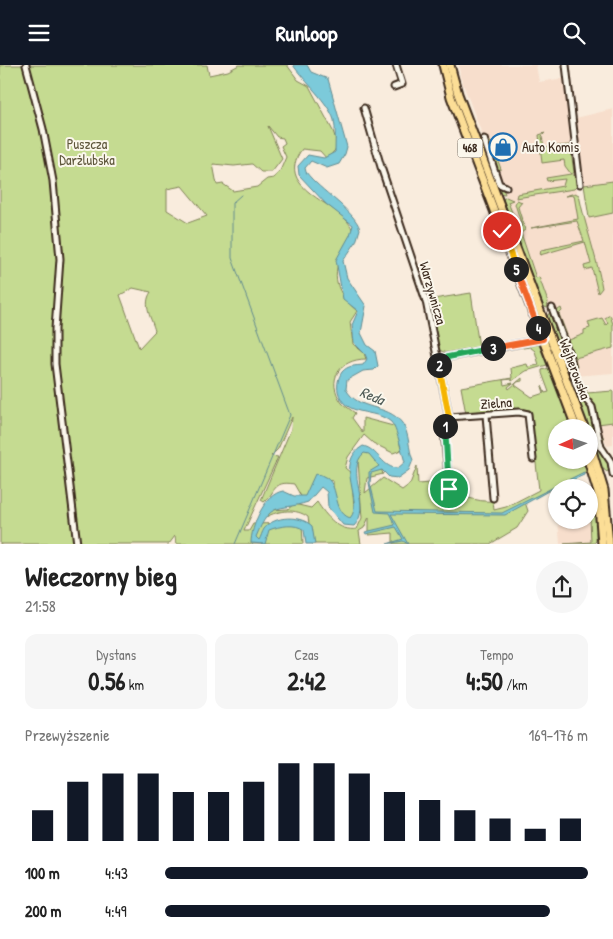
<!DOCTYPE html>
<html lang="pl">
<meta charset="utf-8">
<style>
:root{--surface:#fff;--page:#f6f6f6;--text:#222;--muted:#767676;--accent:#111827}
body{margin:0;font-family:"Patrick Hand",sans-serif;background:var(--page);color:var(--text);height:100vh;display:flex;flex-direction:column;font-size:19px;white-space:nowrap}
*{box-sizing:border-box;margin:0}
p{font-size:16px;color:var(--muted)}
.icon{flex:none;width:28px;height:28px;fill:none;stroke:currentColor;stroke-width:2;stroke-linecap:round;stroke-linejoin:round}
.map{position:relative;height:479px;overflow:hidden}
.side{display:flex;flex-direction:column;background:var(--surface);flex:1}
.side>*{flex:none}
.needle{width:32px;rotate:267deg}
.tools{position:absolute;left:548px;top:354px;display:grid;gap:10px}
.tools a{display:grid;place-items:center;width:50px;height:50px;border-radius:50%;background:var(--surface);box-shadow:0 1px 4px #0004;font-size:25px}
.pin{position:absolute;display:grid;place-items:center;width:42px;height:42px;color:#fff;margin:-21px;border:2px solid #fff;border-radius:50%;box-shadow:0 1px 5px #0007}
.km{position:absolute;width:25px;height:25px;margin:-12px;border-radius:50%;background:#222;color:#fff;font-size:14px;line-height:25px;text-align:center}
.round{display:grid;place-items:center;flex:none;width:52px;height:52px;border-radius:26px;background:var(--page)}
.headline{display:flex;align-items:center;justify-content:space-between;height:85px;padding:0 25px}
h1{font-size:28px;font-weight:700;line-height:38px}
.figures{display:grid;grid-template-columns:repeat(3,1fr);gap:8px;height:85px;padding:5px 25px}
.figures div{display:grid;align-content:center;border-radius:12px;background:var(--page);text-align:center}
.figures b{font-size:25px;font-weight:700}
.figures small{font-size:14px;font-weight:400}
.figures p{font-size:14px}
.chart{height:140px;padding:10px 25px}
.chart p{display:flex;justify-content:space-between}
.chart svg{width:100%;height:90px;margin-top:5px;stroke:var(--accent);stroke-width:6}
ul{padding:0 25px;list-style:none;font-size:16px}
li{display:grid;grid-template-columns:80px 60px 1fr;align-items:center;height:38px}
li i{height:12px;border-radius:6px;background:var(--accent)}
header{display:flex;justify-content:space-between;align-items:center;height:65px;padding:0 25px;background:var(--accent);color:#fff;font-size:22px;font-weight:700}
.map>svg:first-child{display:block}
.built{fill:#f7decc}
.green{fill:#c5db91;stroke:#808258;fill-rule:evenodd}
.water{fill:#7ccada;stroke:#628a8f}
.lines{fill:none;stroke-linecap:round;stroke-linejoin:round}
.stream{stroke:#628a8f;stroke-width:1}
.minor-casing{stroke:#3b2a1e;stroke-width:9}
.major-casing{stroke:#3b2a1e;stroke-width:11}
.minor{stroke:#fbf7ec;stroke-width:5}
.major{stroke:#fcde96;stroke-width:7}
.split-1-casing{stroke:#fff;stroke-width:10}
.split-2-casing{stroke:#fff;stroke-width:10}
.split-3-casing{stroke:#fff;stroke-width:10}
.split-4-casing{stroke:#fff;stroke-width:10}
.split-5-casing{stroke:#fff;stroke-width:10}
.split-6-casing{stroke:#fff;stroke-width:10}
.split-1{stroke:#22a559;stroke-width:6}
.split-2{stroke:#f5b400;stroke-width:6}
.split-3{stroke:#22a559;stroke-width:6}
.split-4{stroke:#f0652b;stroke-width:6}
.split-5{stroke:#f0652b;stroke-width:6}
.split-6{stroke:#f5b400;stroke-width:6}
.labels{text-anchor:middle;stroke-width:4;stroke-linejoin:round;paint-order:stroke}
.shield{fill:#fbf7ec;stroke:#75685c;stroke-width:1}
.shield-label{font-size:12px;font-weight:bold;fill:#3b2a1e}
.park-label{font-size:14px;fill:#5e563b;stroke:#fbf7ec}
.poi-label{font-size:14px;fill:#3b2a1e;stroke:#fbf7ec;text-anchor:start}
.street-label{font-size:14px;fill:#3b2a1e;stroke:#fbf7ec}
.water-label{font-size:15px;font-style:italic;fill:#4e5a56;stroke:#fbf7ec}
</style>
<header><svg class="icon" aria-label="menu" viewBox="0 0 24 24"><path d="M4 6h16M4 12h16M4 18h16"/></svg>Runloop<svg class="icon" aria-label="search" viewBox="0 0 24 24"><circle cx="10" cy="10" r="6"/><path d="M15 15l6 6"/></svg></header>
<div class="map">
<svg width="613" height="479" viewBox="0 0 613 479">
<rect width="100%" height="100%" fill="#f9ecdd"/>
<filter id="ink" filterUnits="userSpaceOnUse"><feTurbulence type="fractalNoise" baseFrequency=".02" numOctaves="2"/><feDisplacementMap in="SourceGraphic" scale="10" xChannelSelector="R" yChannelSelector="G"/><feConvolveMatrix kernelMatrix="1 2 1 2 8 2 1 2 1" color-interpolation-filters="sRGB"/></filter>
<g filter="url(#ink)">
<g class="built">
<polygon points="459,0 536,0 539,17 564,13 568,55 613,44 613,116 576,122 583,154 613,148 613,308 574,311 460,11"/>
<polygon points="613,357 613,380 607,381 598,358"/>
<polygon points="589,427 594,431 599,466 596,466 596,476 594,478 560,479 558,455 589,455"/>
</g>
<g class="green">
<path d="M 0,0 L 207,0 L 209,10 L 228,6 L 239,0 L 287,0 L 298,15 L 309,21 L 333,66 L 337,78 L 335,85 L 327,94 L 320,86 L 302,84 C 271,127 347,138 353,167 C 350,174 345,178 343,184 C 331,211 335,227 357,246 L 350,257 L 353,279 L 364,288 L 366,294 C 340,294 325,315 342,338 C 345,341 351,345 355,348 L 352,353 L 363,368 L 363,353 L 397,362 L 401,385 L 393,388 L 373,378 L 364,370 L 348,392 L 345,403 L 351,408 L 355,453 L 348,457 L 334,449 L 333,416 L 326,415 L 311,432 L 302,433 L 294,419 C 272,415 276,428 264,437 L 261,435 L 291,364 L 292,352 L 278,384 L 271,391 L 278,392 L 244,466 L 249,466 L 253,459 L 302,458 L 303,479 L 176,479 L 175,471 L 169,479 L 0,479 ZM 268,61 L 277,72 L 283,73 L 285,78 L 281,81 L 286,92 L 280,106 L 274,113 L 267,114 L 257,122 L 233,126 L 223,119 L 217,120 L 213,99 L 234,101 L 252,99 L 261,107 L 272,107 L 282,94 ZM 182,121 L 207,151 L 188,158 L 167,145 L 167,124 ZM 133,223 L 151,227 C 142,240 152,254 155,266 L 139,283 L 120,230 Z"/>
<polygon points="545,68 542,71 544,82 570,80 574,107 572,110 575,110 577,121 574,124 516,133 517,129 563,121 565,114 547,116 546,113 571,109 565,101 564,95 542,98 539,70"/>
<polygon points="483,77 491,77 501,104 496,105 505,129 498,128 482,84"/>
<polygon points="613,116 613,148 589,153 584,120"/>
<path d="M 575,128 L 579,130 C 585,161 597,192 602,223 L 598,228 L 592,203 L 585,205 L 584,201 L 591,199 L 585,177 L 540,190 L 541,185 L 584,176 L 577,156 L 531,163 L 578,154 L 574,130 L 565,131 Z"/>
<polygon points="506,132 513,135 508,137 518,163 522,161 515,139 517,135 522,137 518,142 525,165 521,168 536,213 539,212 548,237 547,243 541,240 524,188 520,184 503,139 503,134"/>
<polygon points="471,228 479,282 446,288 437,284 427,235"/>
<polygon points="561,243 562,246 559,249 569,275 584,269 584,265 590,263 588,257 602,253 606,260 608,258 605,253 610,250 613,259 613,283 575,293 577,302 574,302 572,293 574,290 571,290 555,247"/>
<polygon points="550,247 569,296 567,302 564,301 546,253"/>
<path d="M 538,277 L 547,300 L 526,306 L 512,316 L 511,314 L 503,315 L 504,320 L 513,318 L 508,322 L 509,324 L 522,313 L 522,316 L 517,317 L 515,320 L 532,332 L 544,328 L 542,321 L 545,328 L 549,327 L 542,308 L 542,305 L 549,303 L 571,362 L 556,362 L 556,395 L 583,395 L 587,406 L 525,437 L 528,446 L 517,463 L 490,479 L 393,479 L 393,468 L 369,470 L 369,452 L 364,463 L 359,466 L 361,479 L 312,479 L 308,452 C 296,443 279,445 266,452 L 271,445 L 288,444 L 294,439 L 311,443 L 317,437 C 326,451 339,467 357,464 L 362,453 L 358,395 L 365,384 L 379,398 L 383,409 L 367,413 L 365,428 L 383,413 L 402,425 L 410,419 L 417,401 L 418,419 L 442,417 L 443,429 C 461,428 476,438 493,436 L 494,445 L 506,442 L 539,425 L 530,345 L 514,343 L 466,349 L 461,322 L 512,313 L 511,303 L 527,299 L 528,302 L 539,300 L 535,286 L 530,282 L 523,283 L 523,279 Z"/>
<polygon points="586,322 587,328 613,326 613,357 598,359 604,374 601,373 582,327"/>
<polygon points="577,327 592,343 610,403 607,407 602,403 576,330"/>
<polygon points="589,427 596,433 599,466 596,466 596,476 594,478 564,479 591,477"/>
</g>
<path class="water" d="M 293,0 L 307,0 L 311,7 L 328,14 L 347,82 L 345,89 L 339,99 L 327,103 L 311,96 L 305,103 L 306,107 C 320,126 354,145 360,164 L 356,177 L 343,196 L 347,213 L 366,241 L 361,268 L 367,280 L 375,286 L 378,301 L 374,305 L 363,306 L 347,315 L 346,324 C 358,347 387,338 402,358 C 410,369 408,384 413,395 L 409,405 L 398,413 L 389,412 L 382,405 L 371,408 L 370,418 L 377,446 L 502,448 L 584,407 L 584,410 L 550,425 L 505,450 L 391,449 L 408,479 L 403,476 L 387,479 L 403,474 L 396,462 L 366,469 L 365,467 L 395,460 L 389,448 L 375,447 L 369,418 L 369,407 L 379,401 L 369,389 L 364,388 C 344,405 373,442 354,461 L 343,460 L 328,442 L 327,427 L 321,422 L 308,437 C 277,447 271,435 256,472 L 259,475 C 261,472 262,467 264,464 C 274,450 301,450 312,461 L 315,479 L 306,479 L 304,465 C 296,458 279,461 269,465 L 265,479 L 251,478 C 251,462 264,429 283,426 L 294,431 L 305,431 L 315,409 C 318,410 321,409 323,411 C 341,418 331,446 350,453 C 365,437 333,398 363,381 C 378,384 383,404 398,403 L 405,397 C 402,388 397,363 391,357 C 375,343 344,353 338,326 C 337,319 338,313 342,307 C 348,300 355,301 363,300 L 367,294 L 365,289 L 354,278 L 352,260 L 358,246 L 343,234 L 336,195 L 350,170 L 353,160 L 326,139 L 299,110 L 298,101 L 308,90 L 324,93 L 335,87 C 335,77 336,64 334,55 C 329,38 304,16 293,0 Z"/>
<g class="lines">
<polyline class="stream" points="235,479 290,350 232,193 232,138 241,130"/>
<g class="minor-casing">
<g id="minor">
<polyline points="26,0 43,64 53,116 60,194 55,264 55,299 77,479"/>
<polyline points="566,0 580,119"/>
<polyline points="394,22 402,19 396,0"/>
<polyline points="364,43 381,102 426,236 449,352 444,363 449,424"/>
<polyline points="484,74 499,119 506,122"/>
<polyline points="552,243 571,295 575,317 579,326 592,342 601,382 611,397 613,409"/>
<polyline points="437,294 543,274"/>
<polyline points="486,350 493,433"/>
<polyline points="449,352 519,347 528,349 533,394"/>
</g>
</g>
<g class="major-casing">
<g id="major">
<polyline points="443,0 451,32 576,362"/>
<polyline points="450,0 458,29 584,362"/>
<polyline points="589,376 604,425 609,479"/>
<polyline points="588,395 598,428 602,479"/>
</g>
</g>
<use href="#minor" class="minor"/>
<use href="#major" class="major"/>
</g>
</g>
<g class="lines" filter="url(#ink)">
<g class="split-1-casing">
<polyline id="split-1" points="445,361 449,424"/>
</g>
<g class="split-2-casing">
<polyline id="split-2" points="439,300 449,352 445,361"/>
</g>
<g class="split-3-casing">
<polyline id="split-3" points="439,300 438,294 493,283"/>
</g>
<g class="split-4-casing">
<polyline id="split-4" points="493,283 543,274 538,263"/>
</g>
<g class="split-5-casing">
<polyline id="split-5" points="516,204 538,263"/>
</g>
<g class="split-6-casing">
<polyline id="split-6" points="502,166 516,204"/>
</g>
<use href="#split-1" class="split-1"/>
<use href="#split-2" class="split-2"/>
<use href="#split-3" class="split-3"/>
<use href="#split-4" class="split-4"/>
<use href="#split-5" class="split-5"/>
<use href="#split-6" class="split-6"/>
</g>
<defs>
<g id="shop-ring" transform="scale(1.4375)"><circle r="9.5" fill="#fbf7ec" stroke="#1f6fb2" stroke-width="1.5"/><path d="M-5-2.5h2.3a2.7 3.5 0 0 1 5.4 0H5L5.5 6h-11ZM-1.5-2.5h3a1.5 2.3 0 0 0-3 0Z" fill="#1f6fb2"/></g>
</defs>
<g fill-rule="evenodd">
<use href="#shop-ring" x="503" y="82"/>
</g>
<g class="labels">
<rect class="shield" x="457.5" y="73.5" width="25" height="19" rx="4"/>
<g class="shield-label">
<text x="470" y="87">468</text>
</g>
<g class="park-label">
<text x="87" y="84">Puszcza<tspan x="87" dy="16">Darżlubska</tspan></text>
</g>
<g class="poi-label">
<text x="522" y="87">Auto Komis</text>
</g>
<g class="street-label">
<text transform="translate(433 228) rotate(74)" y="5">Warzywnicza</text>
<text transform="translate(575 304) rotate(69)" y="5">Wejherowska</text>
<text transform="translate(496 338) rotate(-4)" y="5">Zielna</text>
</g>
<g class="water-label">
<text transform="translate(372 331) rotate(23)" y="5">Reda</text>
</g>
</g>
</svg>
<div class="tools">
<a><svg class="needle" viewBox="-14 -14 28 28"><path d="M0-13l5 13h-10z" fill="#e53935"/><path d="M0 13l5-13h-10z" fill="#767676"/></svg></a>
<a><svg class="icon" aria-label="locate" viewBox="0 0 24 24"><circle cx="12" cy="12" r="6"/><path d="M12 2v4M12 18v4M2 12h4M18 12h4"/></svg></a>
</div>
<div class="pin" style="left:449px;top:424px;background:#1e9e55"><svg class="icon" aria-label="arrive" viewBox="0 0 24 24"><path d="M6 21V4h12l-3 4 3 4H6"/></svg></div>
<div class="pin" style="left:502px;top:166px;background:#d93025"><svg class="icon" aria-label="check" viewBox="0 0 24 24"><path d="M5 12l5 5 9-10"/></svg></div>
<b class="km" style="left:445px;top:361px">1</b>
<b class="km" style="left:439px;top:300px">2</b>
<b class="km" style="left:493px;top:283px">3</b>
<b class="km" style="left:538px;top:263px">4</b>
<b class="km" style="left:516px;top:204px">5</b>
</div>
<section class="side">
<div class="headline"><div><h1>Wieczorny bieg</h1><p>21:58</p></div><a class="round"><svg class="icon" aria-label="share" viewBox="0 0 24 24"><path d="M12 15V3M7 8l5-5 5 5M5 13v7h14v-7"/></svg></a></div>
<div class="figures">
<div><p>Dystans</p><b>0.56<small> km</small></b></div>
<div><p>Czas</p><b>2:42</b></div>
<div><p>Tempo</p><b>4:50<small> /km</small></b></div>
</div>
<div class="chart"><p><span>Przewyższenie</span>169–176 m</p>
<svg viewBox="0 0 160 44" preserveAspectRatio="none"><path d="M5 44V29M15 44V15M25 44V11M35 44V11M45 44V20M55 44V20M65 44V15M75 44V6M85 44V6M95 44V11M105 44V20M115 44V24M125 44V29M135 44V33M145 44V38M155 44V33"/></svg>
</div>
<ul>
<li><b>100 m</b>4:43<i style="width:100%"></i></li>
<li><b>200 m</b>4:49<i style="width:91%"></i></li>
</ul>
</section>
